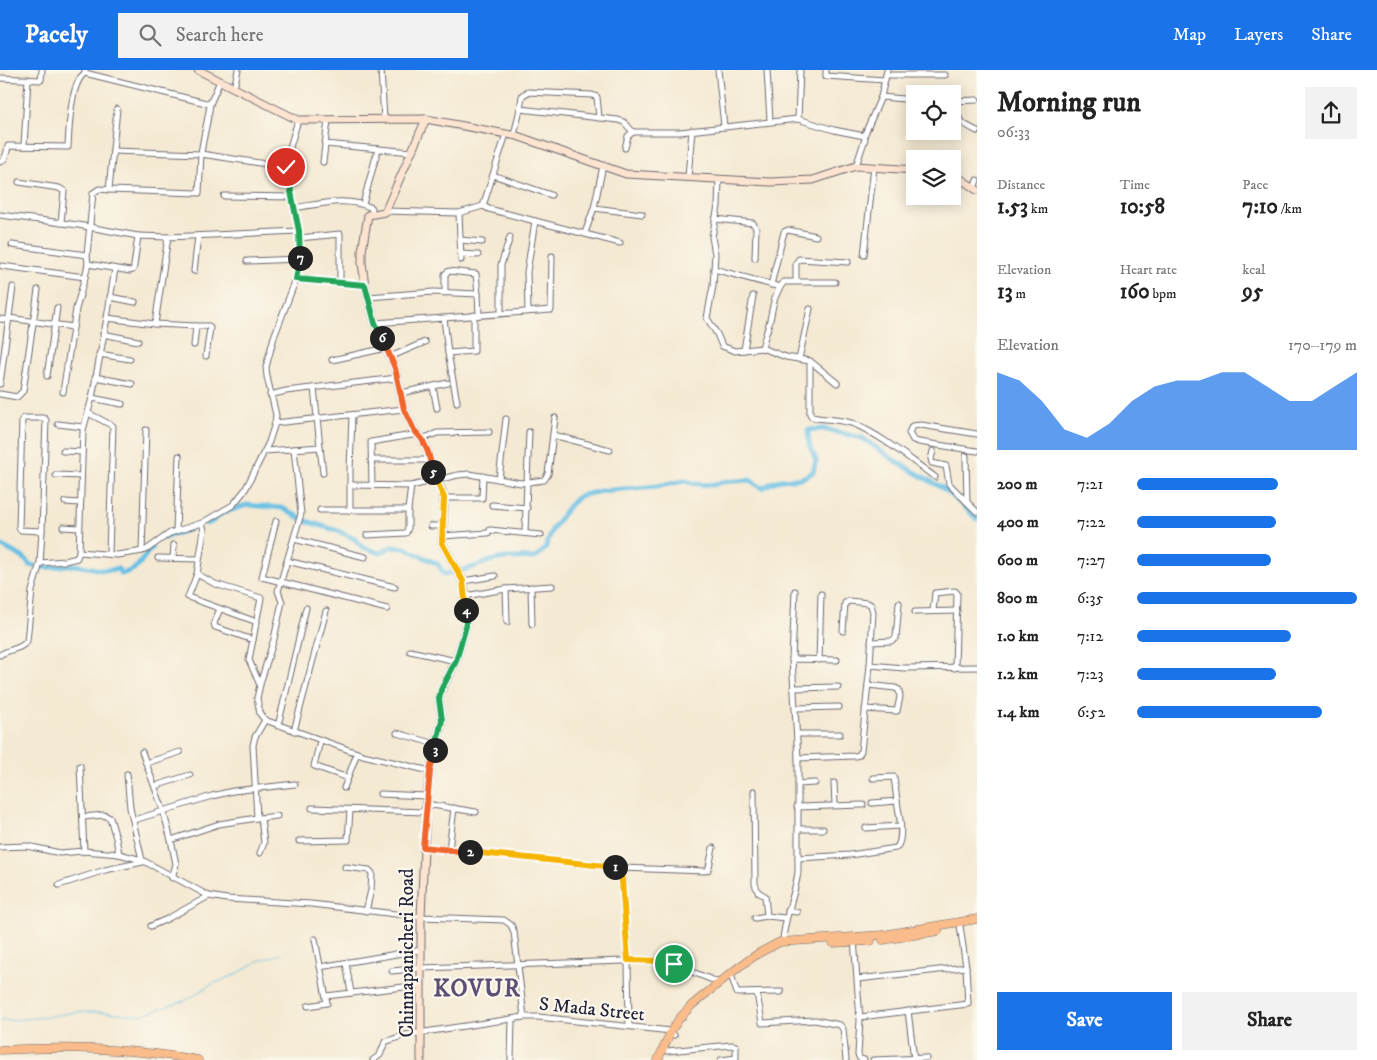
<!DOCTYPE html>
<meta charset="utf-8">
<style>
:root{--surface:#fff;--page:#f2f2f2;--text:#222;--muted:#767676;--accent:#1a73e8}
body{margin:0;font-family:"IM FELL DW Pica",serif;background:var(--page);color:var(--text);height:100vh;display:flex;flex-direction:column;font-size:19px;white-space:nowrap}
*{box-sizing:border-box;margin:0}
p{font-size:16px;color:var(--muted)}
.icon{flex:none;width:28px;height:28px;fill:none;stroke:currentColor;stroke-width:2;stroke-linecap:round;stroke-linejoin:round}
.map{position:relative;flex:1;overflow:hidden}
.side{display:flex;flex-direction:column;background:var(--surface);width:400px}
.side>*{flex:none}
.fabs{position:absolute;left:906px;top:15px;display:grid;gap:10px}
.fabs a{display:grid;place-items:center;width:55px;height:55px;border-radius:0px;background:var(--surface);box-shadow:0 2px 12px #0003;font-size:25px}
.pin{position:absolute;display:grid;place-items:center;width:42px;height:42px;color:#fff;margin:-21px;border:2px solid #fff;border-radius:50%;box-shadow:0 1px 5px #0007}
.km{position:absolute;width:25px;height:25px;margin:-12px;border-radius:50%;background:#222;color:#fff;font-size:14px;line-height:25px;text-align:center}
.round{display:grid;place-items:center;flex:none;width:52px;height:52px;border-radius:0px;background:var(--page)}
.summary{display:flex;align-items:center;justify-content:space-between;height:85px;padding:0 20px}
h1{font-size:28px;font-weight:700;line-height:38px}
.stats{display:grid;grid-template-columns:repeat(3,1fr);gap:8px;height:85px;padding:5px 20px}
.stats div{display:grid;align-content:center}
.stats b{font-size:21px;font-weight:700}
.stats small{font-size:14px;font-weight:400}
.stats p{font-size:14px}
.chart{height:140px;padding:10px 20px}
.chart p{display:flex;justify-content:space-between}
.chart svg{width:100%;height:90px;margin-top:5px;fill:var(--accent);opacity:.7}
.button{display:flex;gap:10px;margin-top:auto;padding:10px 20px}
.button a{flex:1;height:58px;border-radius:0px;background:var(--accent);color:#fff;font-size:20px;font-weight:700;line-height:58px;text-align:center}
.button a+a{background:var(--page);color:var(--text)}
ul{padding:0 20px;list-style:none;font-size:16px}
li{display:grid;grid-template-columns:80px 60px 1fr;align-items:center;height:38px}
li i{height:12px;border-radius:6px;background:var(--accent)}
header{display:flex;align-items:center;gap:30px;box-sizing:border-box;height:70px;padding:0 25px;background:var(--accent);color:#fff}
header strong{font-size:24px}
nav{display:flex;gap:28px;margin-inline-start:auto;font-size:18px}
.search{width:350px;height:45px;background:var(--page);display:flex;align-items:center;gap:12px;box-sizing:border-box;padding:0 18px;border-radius:0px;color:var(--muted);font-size:19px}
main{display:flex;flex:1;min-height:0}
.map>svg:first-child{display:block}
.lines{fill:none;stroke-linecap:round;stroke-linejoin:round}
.stream{stroke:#67bfe4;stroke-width:1}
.canal{stroke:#67bfe4;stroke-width:5}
.street-casing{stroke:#6c6870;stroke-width:7}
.secondary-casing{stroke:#6c6870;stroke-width:9}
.primary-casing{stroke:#6c6870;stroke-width:9}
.street{stroke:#fff;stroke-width:5}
.secondary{stroke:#fde4d0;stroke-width:7}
.primary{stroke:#f9bc8a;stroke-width:8}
.split-1-casing{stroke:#fff;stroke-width:10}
.split-2-casing{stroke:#fff;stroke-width:10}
.split-3-casing{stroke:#fff;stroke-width:10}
.split-4-casing{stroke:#fff;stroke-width:10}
.split-5-casing{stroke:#fff;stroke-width:10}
.split-6-casing{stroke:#fff;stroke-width:10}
.split-7-casing{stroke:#fff;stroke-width:10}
.split-8-casing{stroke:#fff;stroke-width:10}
.split-1{stroke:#f5b400;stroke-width:6}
.split-2{stroke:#f5b400;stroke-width:6}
.split-3{stroke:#f0652b;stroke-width:6}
.split-4{stroke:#22a559;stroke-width:6}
.split-5{stroke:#f5b400;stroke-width:6}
.split-6{stroke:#f0652b;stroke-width:6}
.split-7{stroke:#22a559;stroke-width:6}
.split-8{stroke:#22a559;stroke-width:6}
.labels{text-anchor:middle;stroke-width:4.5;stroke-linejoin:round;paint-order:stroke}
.street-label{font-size:19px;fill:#22223b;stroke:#fbf7ec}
.district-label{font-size:24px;font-weight:bold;letter-spacing:1px;fill:#5c4f75;stroke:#fbf7ec}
</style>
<header>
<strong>Pacely</strong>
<div class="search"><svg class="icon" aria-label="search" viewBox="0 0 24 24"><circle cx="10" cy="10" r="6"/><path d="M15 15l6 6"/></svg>Search here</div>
<nav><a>Map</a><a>Layers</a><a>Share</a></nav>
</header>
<main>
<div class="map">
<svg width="977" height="990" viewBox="0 0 977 990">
<rect width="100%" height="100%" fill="#fbf7ec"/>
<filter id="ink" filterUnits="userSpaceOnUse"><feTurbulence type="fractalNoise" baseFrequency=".02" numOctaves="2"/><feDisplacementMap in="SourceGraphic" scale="10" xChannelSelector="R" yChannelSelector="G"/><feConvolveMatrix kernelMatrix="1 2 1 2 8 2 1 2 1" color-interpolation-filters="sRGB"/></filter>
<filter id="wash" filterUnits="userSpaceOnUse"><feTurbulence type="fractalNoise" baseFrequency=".0096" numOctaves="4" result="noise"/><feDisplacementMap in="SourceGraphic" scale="20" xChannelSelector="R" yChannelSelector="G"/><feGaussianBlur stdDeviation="1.12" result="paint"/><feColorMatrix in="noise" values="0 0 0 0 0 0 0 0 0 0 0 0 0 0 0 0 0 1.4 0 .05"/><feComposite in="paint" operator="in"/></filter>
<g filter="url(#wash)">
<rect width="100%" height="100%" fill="#f4e9d2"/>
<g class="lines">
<polyline class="stream" points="0,951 46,947 76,942 106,942 141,945 187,930 210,915 237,904 258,891 282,884"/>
<g class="canal">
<polyline points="207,454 212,452 222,443 247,435 282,438 306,451 338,461 355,469 362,477 380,483 391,477 405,478 438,494 444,504 454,502"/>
<polyline points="164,468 189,459"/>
<polyline points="0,475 24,488 30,495 34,496"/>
<path d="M 43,497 C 52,499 61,495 71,495 C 89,495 98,503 118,499 L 121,504 C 145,497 137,491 152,478"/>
<path d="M 463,500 C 474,498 480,494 490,491 C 504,486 520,488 535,488 L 545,479 L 552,460 L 568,437 L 579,426 L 601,421 L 657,416 L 685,411 L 696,414 L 714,415 L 721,412 L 750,410 L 762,418 C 767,416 772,412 777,411 C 793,407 797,413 813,402 L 816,390 L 809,374 L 808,360 L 823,359 L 862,368 L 897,392 L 946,420 L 977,449"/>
</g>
</g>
</g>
<g filter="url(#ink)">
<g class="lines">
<g class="street-casing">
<g id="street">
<polyline points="381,0 384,49"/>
<polyline points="718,0 724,56"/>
<polyline points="767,0 770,51"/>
<polyline points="826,0 826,6 885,10"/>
<path d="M 85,3 L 210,34 C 208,51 203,67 201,84 L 113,81"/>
<polyline points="886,5 945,5"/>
<polyline points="0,8 41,10 42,0"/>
<polyline points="234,18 238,0"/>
<polyline points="881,27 915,30"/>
<polyline points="953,31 977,30"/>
<path d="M 955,31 C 959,52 957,51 977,61"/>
<polyline points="210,34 220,11"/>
<polyline points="117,39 109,120 199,123 201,84 286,97"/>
<polyline points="520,39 522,26 528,22 592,25 597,27 599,48"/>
<polyline points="798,49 800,0"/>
<polyline points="298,50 285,94 299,161 300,189 296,209 274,267 266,297 267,307 276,345 275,353 269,372 245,420 233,435 202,453 204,460 197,504 215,514 261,528 249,590 260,615 257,628 260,644 265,650 363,685 430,701"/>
<polyline points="506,64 483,136 489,139 535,151"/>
<polyline points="514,65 520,39 618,50 624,52 633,62"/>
<polyline points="864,66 881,27 887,0"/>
<polyline points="325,74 412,82"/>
<polyline points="24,76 28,9"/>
<polyline points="625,78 628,66 633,62 680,62 798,49 834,60 864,66 865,69 856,96"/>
<path d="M 0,92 C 6,90 7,82 8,76 L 68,77 C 69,60 70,13 85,3 L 85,0"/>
<polyline points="323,92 328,50"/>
<polyline points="493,105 551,125"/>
<polyline points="688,107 692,60"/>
<polyline points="719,109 718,136 712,167 715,184 713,216 707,248 717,264 722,276 735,281 762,278 786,287 810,291 837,313"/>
<polyline points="19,112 59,118 64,121 61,153"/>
<polyline points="974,119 977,110"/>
<polyline points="224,126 292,127"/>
<polyline points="363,134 378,79"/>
<path d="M 294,138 C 320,134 347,126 372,138 L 371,145"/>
<polyline points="594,138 642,144"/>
<polyline points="385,141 459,143 483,136"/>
<polyline points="459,143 461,190"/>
<polyline points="0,145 78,155 138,166"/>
<polyline points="715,149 753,153 756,158 755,188"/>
<polyline points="585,163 594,138 603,96"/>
<polyline points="299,168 340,164 340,213"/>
<polyline points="460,170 482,172"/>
<polyline points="12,175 87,185 88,194"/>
<polyline points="461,184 478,185"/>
<polyline points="87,185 93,123 99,119 109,120"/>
<polyline points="864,185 874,97"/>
<polyline points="247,191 300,189"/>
<polyline points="2,196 85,207 88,194 130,201 133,200 134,196 138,166 168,167"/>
<polyline points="714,199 780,217"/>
<polyline points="194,201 198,166"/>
<polyline points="296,209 365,215"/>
<polyline points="796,211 796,193 799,189 848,192"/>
<polyline points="771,215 784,162 788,160 816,166"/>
<polyline points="445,223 445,204 449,201 476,204 478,224"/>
<polyline points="110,227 135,232"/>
<polyline points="368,227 433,222 478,224 479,245"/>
<polyline points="528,241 527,202 535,151 620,173"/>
<polyline points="501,243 501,195 510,167"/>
<polyline points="107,248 115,199"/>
<polyline points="444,248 551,240 552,186"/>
<polyline points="0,249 8,250 9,248 73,257"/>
<polyline points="375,253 444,248 448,283 457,332"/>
<polyline points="155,254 196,256 194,275"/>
<polyline points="196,256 209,256 210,258 206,286"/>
<polyline points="103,264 138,271"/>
<path d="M 762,278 C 764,269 768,259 770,250 C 773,236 774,223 784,212 L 835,212"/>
<polyline points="744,280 753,226"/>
<polyline points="448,283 474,281 474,245"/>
<polyline points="99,284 130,289"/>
<polyline points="390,287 425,272"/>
<polyline points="799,289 810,239"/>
<polyline points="332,290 386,278"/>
<path d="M 810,291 L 810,344 L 812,347 C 825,350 840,349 854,354 C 881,365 911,390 935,407"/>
<polyline points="47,306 57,238"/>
<polyline points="95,307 132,314"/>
<polyline points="0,314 13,217"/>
<polyline points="433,317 437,338"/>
<polyline points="63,322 76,239 85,207"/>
<polyline points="401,323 448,313"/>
<polyline points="0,324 17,327 23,321 38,220"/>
<polyline points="270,325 286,321 397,308"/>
<polyline points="92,328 122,334"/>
<polyline points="88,343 113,356 109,484"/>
<polygon points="24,348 44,348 46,350 42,461 21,460 19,458 22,350"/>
<polyline points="275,353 404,339"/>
<polyline points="58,354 83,357"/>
<polyline points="977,364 921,355 912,356 909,363 913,370 919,372 977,381"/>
<polyline points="553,365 610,380"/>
<polyline points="422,369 437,363 489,362"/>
<polyline points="320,377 323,403"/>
<polyline points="63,381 82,382"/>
<polyline points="265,381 320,377 314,318"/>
<polyline points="933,381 931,389 932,393 946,396 949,414 977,442"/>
<polyline points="966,386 967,432"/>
<polyline points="371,390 430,390"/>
<polyline points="56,405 81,406"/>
<polyline points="499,409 506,349"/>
<polyline points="351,415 411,416 458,405 469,404 521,413 544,410 548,404 555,348"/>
<polyline points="372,415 371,372 418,364"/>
<polyline points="444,428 482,428 483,406"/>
<polyline points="65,432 80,433"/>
<polyline points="492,435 527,438"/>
<polyline points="320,440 408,440 411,416"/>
<polyline points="350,440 350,400 352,345"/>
<polyline points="276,451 262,507 387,539"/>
<polyline points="431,456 443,456"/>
<polyline points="63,457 79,458"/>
<polyline points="490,460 541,465"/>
<polyline points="176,461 179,386"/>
<polyline points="525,463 529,362"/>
<polyline points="367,465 406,463 408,458 408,440"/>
<polyline points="442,466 488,463"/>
<polyline points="294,469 365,487"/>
<polyline points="142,481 146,360"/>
<polyline points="79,482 117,485 137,482 146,480 170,463 202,453"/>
<polyline points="158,488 199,489"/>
<polyline points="173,488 174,475"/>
<polyline points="287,491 395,517"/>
<polyline points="40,493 65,491 77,488 79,482 83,360 92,328 107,248 155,254 168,167 299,161"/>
<polyline points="197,504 188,527 257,552"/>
<polyline points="463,511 495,506"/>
<polyline points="531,517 532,554"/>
<polyline points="506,519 507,552"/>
<polyline points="465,526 506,519 552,516"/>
<polyline points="220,539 214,553 215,557 253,570"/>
<polyline points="933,541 935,523 955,521 957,523 955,598"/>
<polyline points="915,542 957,541"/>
<polyline points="843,561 845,533 849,531 868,533 871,535 873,542 870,595 904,598 977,597"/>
<polyline points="871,572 891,571 896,568 899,533"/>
<polyline points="410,581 456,591"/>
<path d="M 0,585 C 8,579 21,580 27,571 L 32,521 L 40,493 L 42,461"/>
<polyline points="792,589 795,521"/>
<polyline points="819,590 821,524"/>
<polyline points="260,614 274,569 282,532 278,521 301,444 294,379"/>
<polyline points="793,618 838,617"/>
<polyline points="795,638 839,637"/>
<polyline points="865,639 897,641 900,627 899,620 895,618 868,615"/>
<polyline points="278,656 306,538"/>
<polyline points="294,661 326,541"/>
<polyline points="397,663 436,674"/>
<polyline points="797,664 840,664"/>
<polyline points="320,671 314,696 348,708"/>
<polyline points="142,682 163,740 171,770 176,794 172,808"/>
<polyline points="798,688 855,686 859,685 861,681 870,595"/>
<polyline points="146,693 180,682"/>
<polyline points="80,696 84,781"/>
<polyline points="127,704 130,738 142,790"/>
<polyline points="873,708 894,707 897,731"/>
<polyline points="834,713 835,735"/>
<polyline points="798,714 815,713"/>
<polyline points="155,716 190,705"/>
<polyline points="344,718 357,683"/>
<polyline points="754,721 755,814 758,822 765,826 767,846 785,848"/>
<polyline points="380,724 427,726"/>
<polyline points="426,734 476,742"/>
<polyline points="797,737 863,735"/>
<polyline points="312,738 425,742"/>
<polyline points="83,747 104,745 110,748 116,768 119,784"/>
<polyline points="260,748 277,746"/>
<polyline points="134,750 212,726 233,721 295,714"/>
<polyline points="866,758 900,756"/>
<polyline points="799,759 823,759"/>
<polyline points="171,770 219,754 257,748 253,675 255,667 265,650"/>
<polyline points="299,771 348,770 350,740"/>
<polyline points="0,777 27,776 60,783 84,781 119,784 142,790 209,826 227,829 311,834 421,847 504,850 511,855 514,862 524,947"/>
<polyline points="423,777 621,798 628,890 629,956"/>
<polyline points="449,780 454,738"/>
<polyline points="260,783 264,773 261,748"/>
<path d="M 798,788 L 850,785 L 896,778 C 905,770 899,743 897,731 L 872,733"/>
<polyline points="345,797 369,800 372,803 371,820 366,841"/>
<polyline points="621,798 705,801 708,800 709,797 713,778"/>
<polyline points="59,815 105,800 143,792"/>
<polyline points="788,841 797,842"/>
<polyline points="755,848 767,846"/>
<polyline points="151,856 167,849 209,826"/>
<polyline points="854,869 860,950 858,985 860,989 864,990"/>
<path d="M 783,871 C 784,847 795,826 798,802 L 798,688 L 792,589 L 837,590"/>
<polyline points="346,893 351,923"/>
<polyline points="320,897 420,880"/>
<polyline points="392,901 421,898 652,890 665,891 720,913"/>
<polyline points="732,908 737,923 781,922"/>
<polyline points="858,909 966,897"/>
<polyline points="757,923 762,953 815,950 840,955 843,959 846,990"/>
<polyline points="326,926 421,915"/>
<polyline points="308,936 327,933 315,869"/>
<polyline points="908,941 914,989"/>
<polyline points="860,947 968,934 966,897 960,856"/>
<polyline points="667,981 731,975 736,976 736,988 721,990"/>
<polyline points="373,990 380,985 385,972 405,965 524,947 538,947 671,961 674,965"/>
<polyline points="511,990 512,949"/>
<polyline points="873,990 926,988"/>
</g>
</g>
<g class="secondary-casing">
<g id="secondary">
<polyline points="198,0 298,50 426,49 517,66 626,104 771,112 813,110 856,96 915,100"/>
<polyline points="952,103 977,120"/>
<polyline points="421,990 421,847 426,734 430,701 442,650 439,629 441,621 456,591 466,556 465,523 463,511 442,473 444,436 442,421 432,401 428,382 422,369 414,360 404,339 395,298 375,253 365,215 362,193 362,181 368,145 385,142 426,49"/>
</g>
</g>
<g class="primary-casing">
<g id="primary">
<polyline points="883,870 938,861"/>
<polyline points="833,873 871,871"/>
<path d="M 0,980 C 66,976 132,978 198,990"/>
<polyline points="658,990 671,961 679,949 692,935 740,896 759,883 780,872 883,865 977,849"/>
</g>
</g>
<use href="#street" class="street"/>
<use href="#secondary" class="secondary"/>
<use href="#primary" class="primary"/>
</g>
</g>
<g class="lines" filter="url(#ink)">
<g class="split-1-casing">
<polyline id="split-1" points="615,797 621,798 628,890 665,891 674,894"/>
</g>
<g class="split-2-casing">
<polyline id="split-2" points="470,782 615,797"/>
</g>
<g class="split-3-casing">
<polyline id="split-3" points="435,680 430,701 423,777 470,782"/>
</g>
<g class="split-4-casing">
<polyline id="split-4" points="435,680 442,650 439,629 441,620 456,591 466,556 466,540"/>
</g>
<g class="split-5-casing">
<polyline id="split-5" points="433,402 444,428 442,473 463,511 466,540"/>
</g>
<g class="split-6-casing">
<polyline id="split-6" points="382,268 395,298 404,339 414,360 422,369 428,382 433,402"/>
</g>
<g class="split-7-casing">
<polyline id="split-7" points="300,188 296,209 365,215 375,253 382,268"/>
</g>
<g class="split-8-casing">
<polyline id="split-8" points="286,97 299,161 300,188"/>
</g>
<use href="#split-1" class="split-1"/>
<use href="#split-2" class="split-2"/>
<use href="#split-3" class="split-3"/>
<use href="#split-4" class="split-4"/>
<use href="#split-5" class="split-5"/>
<use href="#split-6" class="split-6"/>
<use href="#split-7" class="split-7"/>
<use href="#split-8" class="split-8"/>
</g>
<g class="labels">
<g class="street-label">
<text transform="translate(406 883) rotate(-90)" y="7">Chinnapanicheri Road</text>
<text transform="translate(592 938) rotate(6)" y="7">S Mada Street</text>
</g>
<g class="district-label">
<text x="477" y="926">KOVUR</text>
</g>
</g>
</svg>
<div class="fabs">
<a><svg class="icon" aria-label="locate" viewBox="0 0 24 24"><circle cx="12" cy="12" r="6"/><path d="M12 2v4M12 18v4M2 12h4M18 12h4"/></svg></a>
<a><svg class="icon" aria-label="layers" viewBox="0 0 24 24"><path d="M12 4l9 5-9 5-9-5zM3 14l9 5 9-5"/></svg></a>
</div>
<div class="pin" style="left:674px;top:894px;background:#1e9e55"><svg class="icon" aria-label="arrive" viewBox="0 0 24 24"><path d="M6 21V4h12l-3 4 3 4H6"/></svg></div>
<div class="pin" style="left:286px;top:97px;background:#d93025"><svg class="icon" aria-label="check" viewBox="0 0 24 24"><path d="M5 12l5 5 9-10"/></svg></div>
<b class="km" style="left:615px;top:797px">1</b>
<b class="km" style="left:470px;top:782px">2</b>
<b class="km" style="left:435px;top:680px">3</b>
<b class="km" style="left:466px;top:540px">4</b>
<b class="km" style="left:433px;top:402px">5</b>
<b class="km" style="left:382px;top:268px">6</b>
<b class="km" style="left:300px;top:188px">7</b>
</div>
<section class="side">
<div class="summary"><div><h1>Morning run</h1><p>06:33</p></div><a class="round"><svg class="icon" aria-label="share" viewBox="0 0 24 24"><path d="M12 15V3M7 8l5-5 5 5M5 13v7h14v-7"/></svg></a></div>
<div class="stats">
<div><p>Distance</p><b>1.53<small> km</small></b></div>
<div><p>Time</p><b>10:58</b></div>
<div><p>Pace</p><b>7:10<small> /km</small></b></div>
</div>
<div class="stats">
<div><p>Elevation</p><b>13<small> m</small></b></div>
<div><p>Heart rate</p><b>160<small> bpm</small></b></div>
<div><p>kcal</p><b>95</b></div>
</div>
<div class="chart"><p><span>Elevation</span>170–179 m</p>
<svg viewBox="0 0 160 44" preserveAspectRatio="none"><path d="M0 44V6L10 10L20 20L30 34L40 38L50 31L60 20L70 13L80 10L90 10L100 6L110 6L120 13L130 20L140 20L150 13L160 6V44z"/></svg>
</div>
<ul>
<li><b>200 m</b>7:21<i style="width:64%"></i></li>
<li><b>400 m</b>7:22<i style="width:63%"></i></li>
<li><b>600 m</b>7:27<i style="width:61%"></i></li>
<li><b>800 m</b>6:35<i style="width:100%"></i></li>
<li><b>1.0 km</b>7:12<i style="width:70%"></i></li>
<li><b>1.2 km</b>7:23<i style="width:63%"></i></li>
<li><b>1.4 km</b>6:52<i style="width:84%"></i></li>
</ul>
<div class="button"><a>Save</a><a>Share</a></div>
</section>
</main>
